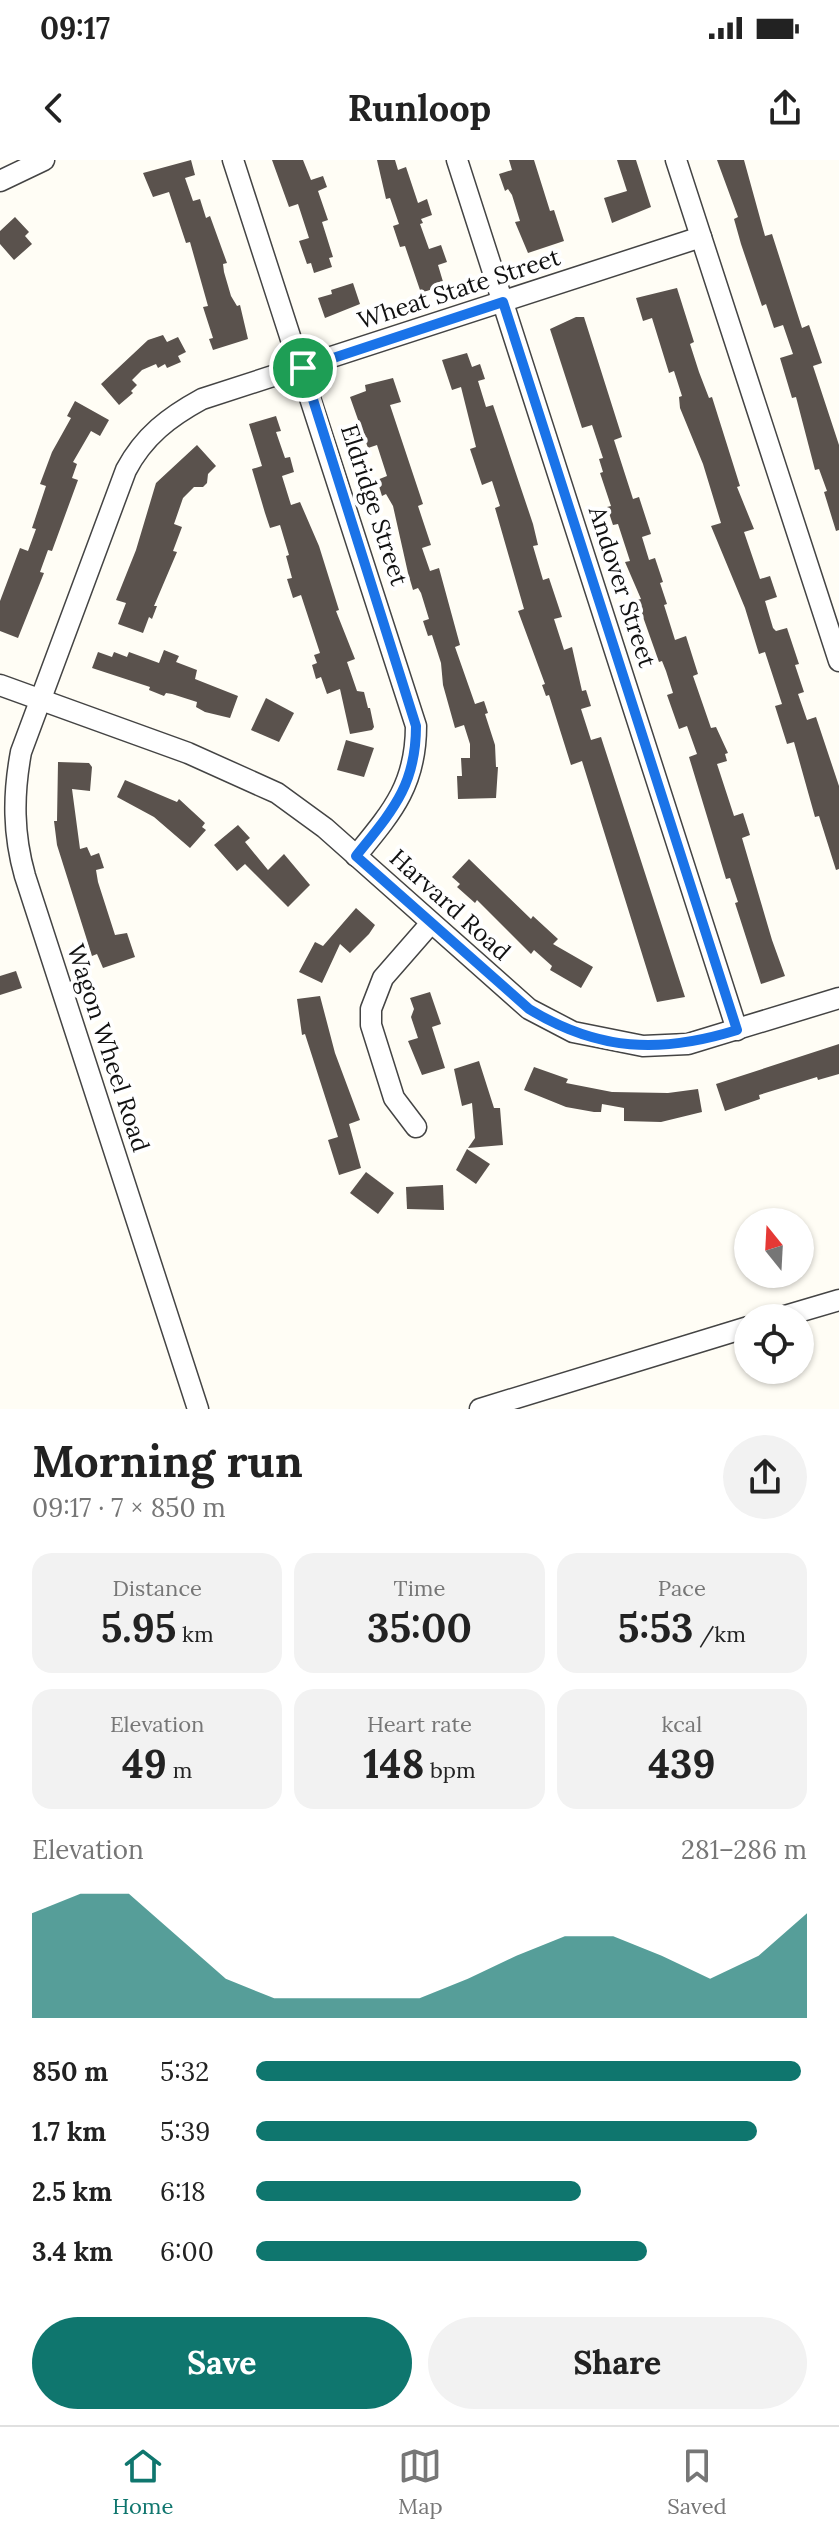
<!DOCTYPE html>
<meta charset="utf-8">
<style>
:root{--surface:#fff;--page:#f2f2f2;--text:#222;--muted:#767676;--line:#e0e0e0;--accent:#0f766e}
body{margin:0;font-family:Lora,serif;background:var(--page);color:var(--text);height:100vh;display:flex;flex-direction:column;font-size:30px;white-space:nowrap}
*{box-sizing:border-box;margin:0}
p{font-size:26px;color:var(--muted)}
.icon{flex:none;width:44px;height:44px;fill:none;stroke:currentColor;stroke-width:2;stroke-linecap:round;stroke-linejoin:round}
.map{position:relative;height:1249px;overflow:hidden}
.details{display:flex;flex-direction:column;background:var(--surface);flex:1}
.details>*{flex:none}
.needle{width:52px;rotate:342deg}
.fabs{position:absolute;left:734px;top:1048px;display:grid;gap:16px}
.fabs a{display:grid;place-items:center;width:80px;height:80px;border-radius:50%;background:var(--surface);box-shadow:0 2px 6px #0004;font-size:40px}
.pin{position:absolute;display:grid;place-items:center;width:68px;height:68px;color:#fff;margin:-34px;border:4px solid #fff;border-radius:50%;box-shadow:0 2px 8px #0007}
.round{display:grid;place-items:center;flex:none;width:84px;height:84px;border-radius:42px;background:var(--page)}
.headline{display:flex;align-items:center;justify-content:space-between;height:136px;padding:0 32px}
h1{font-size:44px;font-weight:800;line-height:60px}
.figures{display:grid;grid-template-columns:repeat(3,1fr);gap:12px;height:136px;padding:8px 32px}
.figures div{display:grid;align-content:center;border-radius:20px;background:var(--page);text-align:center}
.figures b{font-size:40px;font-weight:800}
.figures small{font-size:22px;font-weight:400}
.figures p{font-size:22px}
.chart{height:224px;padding:16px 32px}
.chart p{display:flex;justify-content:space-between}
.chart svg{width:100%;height:144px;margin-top:8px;fill:var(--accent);opacity:.7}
.action{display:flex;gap:16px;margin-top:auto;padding:16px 32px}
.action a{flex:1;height:92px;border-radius:48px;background:var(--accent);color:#fff;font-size:32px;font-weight:800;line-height:92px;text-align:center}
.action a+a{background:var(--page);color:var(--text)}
ul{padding:0 32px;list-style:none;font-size:26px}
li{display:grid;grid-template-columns:128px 96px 1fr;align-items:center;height:60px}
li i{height:20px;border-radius:10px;background:var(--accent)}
.status{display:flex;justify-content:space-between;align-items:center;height:56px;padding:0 40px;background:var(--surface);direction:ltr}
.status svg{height:22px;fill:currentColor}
header{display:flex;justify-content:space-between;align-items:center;height:104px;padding:0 32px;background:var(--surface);font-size:36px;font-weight:800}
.tabs{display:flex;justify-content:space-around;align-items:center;height:112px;border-top:2px solid var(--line);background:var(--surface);font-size:22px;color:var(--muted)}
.tabs a{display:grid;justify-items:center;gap:4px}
.tabs .selected{color:var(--accent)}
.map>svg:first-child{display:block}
.building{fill:#5a524d}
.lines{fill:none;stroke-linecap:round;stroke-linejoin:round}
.minor-casing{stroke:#444;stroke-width:23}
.minor{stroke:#fff;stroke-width:20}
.route-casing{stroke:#fff;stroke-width:16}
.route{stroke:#1a73e8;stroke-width:10}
.labels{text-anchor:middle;stroke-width:8;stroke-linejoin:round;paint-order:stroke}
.street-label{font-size:24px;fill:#111;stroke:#fff}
</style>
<div class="status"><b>09:17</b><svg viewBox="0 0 49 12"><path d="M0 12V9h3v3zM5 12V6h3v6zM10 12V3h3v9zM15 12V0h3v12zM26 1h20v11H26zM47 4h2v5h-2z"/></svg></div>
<header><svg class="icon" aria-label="back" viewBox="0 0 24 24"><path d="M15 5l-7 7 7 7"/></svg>Runloop<svg class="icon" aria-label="share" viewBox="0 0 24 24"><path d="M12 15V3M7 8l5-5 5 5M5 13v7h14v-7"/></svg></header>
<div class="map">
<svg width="839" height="1249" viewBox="0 0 839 1249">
<rect width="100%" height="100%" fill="#fffdf5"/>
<g class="building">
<polygon points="191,0 195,15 185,18 193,41 200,39 206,58 210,56 227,103 223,104 224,112 231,136 237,146 240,145 248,179 213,190 209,179 213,178 203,147 208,146 190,82 186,83 169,32 153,37 143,13"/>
<polygon points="272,0 303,0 311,20 323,16 327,27 318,31 328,60 322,62 333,97 329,98 332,107 314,113 311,103 307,104 299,81 309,78 298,44 289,47"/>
<polygon points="377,0 395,0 398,10 406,7 418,43 427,39 432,55 421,59 423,63 420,64 429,89 441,85 447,102 438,105 444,125 421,133 405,86 400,87 393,66 399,64 390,38 386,39"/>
<polygon points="509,0 534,0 550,51 554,50 564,81 528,93 515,62 520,61 512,35 508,29 505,31 499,14 512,10"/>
<polygon points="617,0 636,0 651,47 612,63 604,38 627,31"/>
<polygon points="717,0 744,0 765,76 772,74 802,168 809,165 822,203 813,206 839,285 839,370 836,371 824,332 827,331 819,309 815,310 796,237 792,238 780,198 793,194 783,165 774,168 766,144 762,146 741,84 734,59 738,57"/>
<polygon points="15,57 29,72 25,76 32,84 14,100 0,84 0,71"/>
<polygon points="353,123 360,144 325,158 318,138 332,134 331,130"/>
<polygon points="677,128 694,182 690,184 699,212 709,238 712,237 740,326 737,327 754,369 744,372 760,419 770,416 777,437 765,441 773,468 776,471 787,468 799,504 795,505 804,532 798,534 807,560 816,557 839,626 839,709 836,710 819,656 815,657 794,582 787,584 775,546 782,544 765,492 759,494 745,448 711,366 721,363 703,304 680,248 679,237 682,236 674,211 669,213 652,158 643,161 636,138"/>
<polygon points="576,157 584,157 622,277 614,280 633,339 639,337 651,374 642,377 649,400 655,398 663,422 660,423 667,444 664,445 675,480 686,476 698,514 693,516 711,568 716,567 728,593 725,594 727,601 717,604 718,607 734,656 743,653 750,675 742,678 772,780 785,816 761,824 735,743 738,742 730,718 726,719 689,597 697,594 687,566 679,569 667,535 673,533 666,511 662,501 659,502 637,440 641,439 625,402 630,401 618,364 613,365 607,347 611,346 600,313 603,312 599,299 603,298 592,265 582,268 550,169"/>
<polygon points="163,175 167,182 178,177 186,192 178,196 181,202 167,208 165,204 158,208 156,204 142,210 132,220 137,225 131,231 133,233 119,245 101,224 148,180"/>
<polygon points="467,193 472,207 480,204 485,219 478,221 486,247 493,245 533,364 538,385 533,386 543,420 549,418 562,457 554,459 564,490 572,487 582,531 586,530 591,546 581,549 591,580 601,577 685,837 657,842 582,601 571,605 549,535 546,536 542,525 545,524 518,451 524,449 495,348 500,346 492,321 482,325 470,289 476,287 461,227 452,230 442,200"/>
<polygon points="393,218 401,242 390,245 423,344 418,346 431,385 422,388 430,411 439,408 460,485 455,487 475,544 484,541 488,553 485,554 495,585 496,607 498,607 496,638 458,639 457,616 462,616 461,598 470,598 470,584 464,565 455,568 443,525 441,503 432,475 428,476 423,461 429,459 421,433 418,428 413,430 408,413 393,346 386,334 382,336 377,320 387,316 377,285 368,288 350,237 366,231 365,225"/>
<polygon points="75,241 109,260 100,276 91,271 73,302 77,304 72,318 78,320 52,391 48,390 40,412 44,413 18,478 0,471 0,441 20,388 28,391 36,369 32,368 46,326 40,324 52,292 71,258 67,256"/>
<polygon points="276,256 281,271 276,272 285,298 290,297 294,312 282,316 291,345 300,342 319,386 339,450 336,451 355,499 347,502 357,531 364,532 368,548 370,548 374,567 372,570 350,574 340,529 327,534 321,517 316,519 312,505 317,503 314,495 320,493 301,435 293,438 287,419 292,418 286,396 289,395 280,365 270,368 265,353 252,309 262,306 249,264"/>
<polygon points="197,285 216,306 208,314 207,323 203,327 194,327 183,338 174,364 182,367 173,391 177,392 154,446 157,446 152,459 149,457 143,473 118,464 126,443 116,440 136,390 156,323"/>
<polygon points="164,490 179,496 176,502 197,510 195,519 238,536 230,558 205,552 196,547 197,542 172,534 166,533 164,536 149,530 150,527 92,508 98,492 112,497 114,492 127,497 129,492 159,503"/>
<polygon points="266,538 294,553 279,582 251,570"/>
<polygon points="346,580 374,588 364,617 337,610"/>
<polygon points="58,602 89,603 92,607 90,631 72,629 80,689 87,687 91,696 99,693 104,708 96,710 98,722 115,775 127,773 135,797 103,808 97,794 92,796 57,685 54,661 57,661"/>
<polygon points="125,620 177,642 179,639 205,663 202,667 206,670 190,688 154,657 117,637"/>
<polygon points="238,665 250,678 245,682 268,710 284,694 310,725 288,747 245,704 237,711 214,685"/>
<polygon points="469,699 531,759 533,756 558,779 553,784 593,807 581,828 550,810 552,806 534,790 531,794 477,740 475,743 457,727 460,724 452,717"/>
<polygon points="356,748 375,765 369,774 350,793 340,784 322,823 299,812 315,782 323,786"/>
<polygon points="16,811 22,828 0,835 0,816"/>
<polygon points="430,832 441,864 432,867 445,908 422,915 408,881 418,878 411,857 414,849 410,838"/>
<polygon points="320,836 335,893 360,960 349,964 361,1008 339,1015 328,980 338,977 305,874 302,875 297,839"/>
<polygon points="839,884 839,914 818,920 817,917 759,935 760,939 725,951 716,924"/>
<polygon points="479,901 494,948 500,948 503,985 468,988 475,978 472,943 462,946 454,909"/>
<polygon points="534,907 568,919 566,923 612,932 668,933 698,929 702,952 661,962 624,961 624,948 602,944 601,952 594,952 566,947 524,930"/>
<polygon points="467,989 490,1004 476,1024 456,1010"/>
<polygon points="366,1012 394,1033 378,1054 350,1033"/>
<polygon points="443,1025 444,1050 407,1049 406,1027"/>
</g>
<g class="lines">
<g class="minor-casing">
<g id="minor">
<path d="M 233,0 L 416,566 C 416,625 392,652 356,696"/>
<polyline points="457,0 737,870"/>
<polyline points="676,0 839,501"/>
<polyline points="0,21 44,0"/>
<polyline points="0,525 188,593 277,633 325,668 529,849 573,872 643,886 688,884 839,838"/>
<polyline points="416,967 394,938 371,865 371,849 383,818 431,763"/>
<polyline points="778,1158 839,1140"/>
<path d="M 198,1249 L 25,716 C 13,674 13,635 21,592 L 126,310 C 144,276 169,257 202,239 L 701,77"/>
<polyline points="480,1249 748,1167"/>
</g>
</g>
<use href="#minor" class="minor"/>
</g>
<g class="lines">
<g class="route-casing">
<path id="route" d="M 503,142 L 737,870 C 660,894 598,891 529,849 L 356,696 C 392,651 416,626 416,566 L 303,208 Z"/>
</g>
<use href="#route" class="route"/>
</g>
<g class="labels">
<g class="street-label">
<text transform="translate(459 129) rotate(-18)" y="8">Wheat State Street</text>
<text transform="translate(374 345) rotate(72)" y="8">Eldridge Street</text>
<text transform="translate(622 427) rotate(72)" y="8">Andover Street</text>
<text transform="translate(450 745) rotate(42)" y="8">Harvard Road</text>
<text transform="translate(108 888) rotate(72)" y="8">Wagon Wheel Road</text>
</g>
</g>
</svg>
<div class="fabs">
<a><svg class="needle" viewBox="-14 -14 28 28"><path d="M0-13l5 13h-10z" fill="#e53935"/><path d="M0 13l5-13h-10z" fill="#767676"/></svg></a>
<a><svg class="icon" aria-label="locate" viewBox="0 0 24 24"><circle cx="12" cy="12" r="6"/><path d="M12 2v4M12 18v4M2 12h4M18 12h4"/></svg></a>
</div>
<div class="pin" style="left:303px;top:208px;background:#1e9e55"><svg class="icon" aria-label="arrive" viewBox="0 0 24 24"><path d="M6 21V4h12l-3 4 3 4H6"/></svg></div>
</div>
<section class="details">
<div class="headline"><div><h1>Morning run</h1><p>09:17 · 7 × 850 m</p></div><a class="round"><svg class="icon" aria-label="share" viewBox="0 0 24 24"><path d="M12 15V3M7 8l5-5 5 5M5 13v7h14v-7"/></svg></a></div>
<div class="figures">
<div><p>Distance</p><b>5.95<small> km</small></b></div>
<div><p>Time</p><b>35:00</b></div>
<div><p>Pace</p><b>5:53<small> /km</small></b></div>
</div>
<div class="figures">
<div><p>Elevation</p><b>49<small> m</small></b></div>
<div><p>Heart rate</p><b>148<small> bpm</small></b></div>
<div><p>kcal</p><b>439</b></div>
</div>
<div class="chart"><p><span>Elevation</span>281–286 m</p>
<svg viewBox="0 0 160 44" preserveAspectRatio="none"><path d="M0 44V12L10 6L20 6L30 19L40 32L50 38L60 38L70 38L80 38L90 32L100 25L110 19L120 19L130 25L140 32L150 25L160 12V44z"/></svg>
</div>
<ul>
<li><b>850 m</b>5:32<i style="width:99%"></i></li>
<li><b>1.7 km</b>5:39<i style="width:91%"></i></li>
<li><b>2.5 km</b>6:18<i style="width:59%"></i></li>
<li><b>3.4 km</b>6:00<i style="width:71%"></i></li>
</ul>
<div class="action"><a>Save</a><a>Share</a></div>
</section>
<nav class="tabs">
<a class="selected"><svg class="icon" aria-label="home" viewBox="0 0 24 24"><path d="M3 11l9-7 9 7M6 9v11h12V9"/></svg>Home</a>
<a><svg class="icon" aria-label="map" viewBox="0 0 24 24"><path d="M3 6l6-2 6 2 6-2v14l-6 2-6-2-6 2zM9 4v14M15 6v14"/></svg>Map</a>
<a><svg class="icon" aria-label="saved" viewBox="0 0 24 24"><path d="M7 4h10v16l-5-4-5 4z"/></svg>Saved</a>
</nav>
